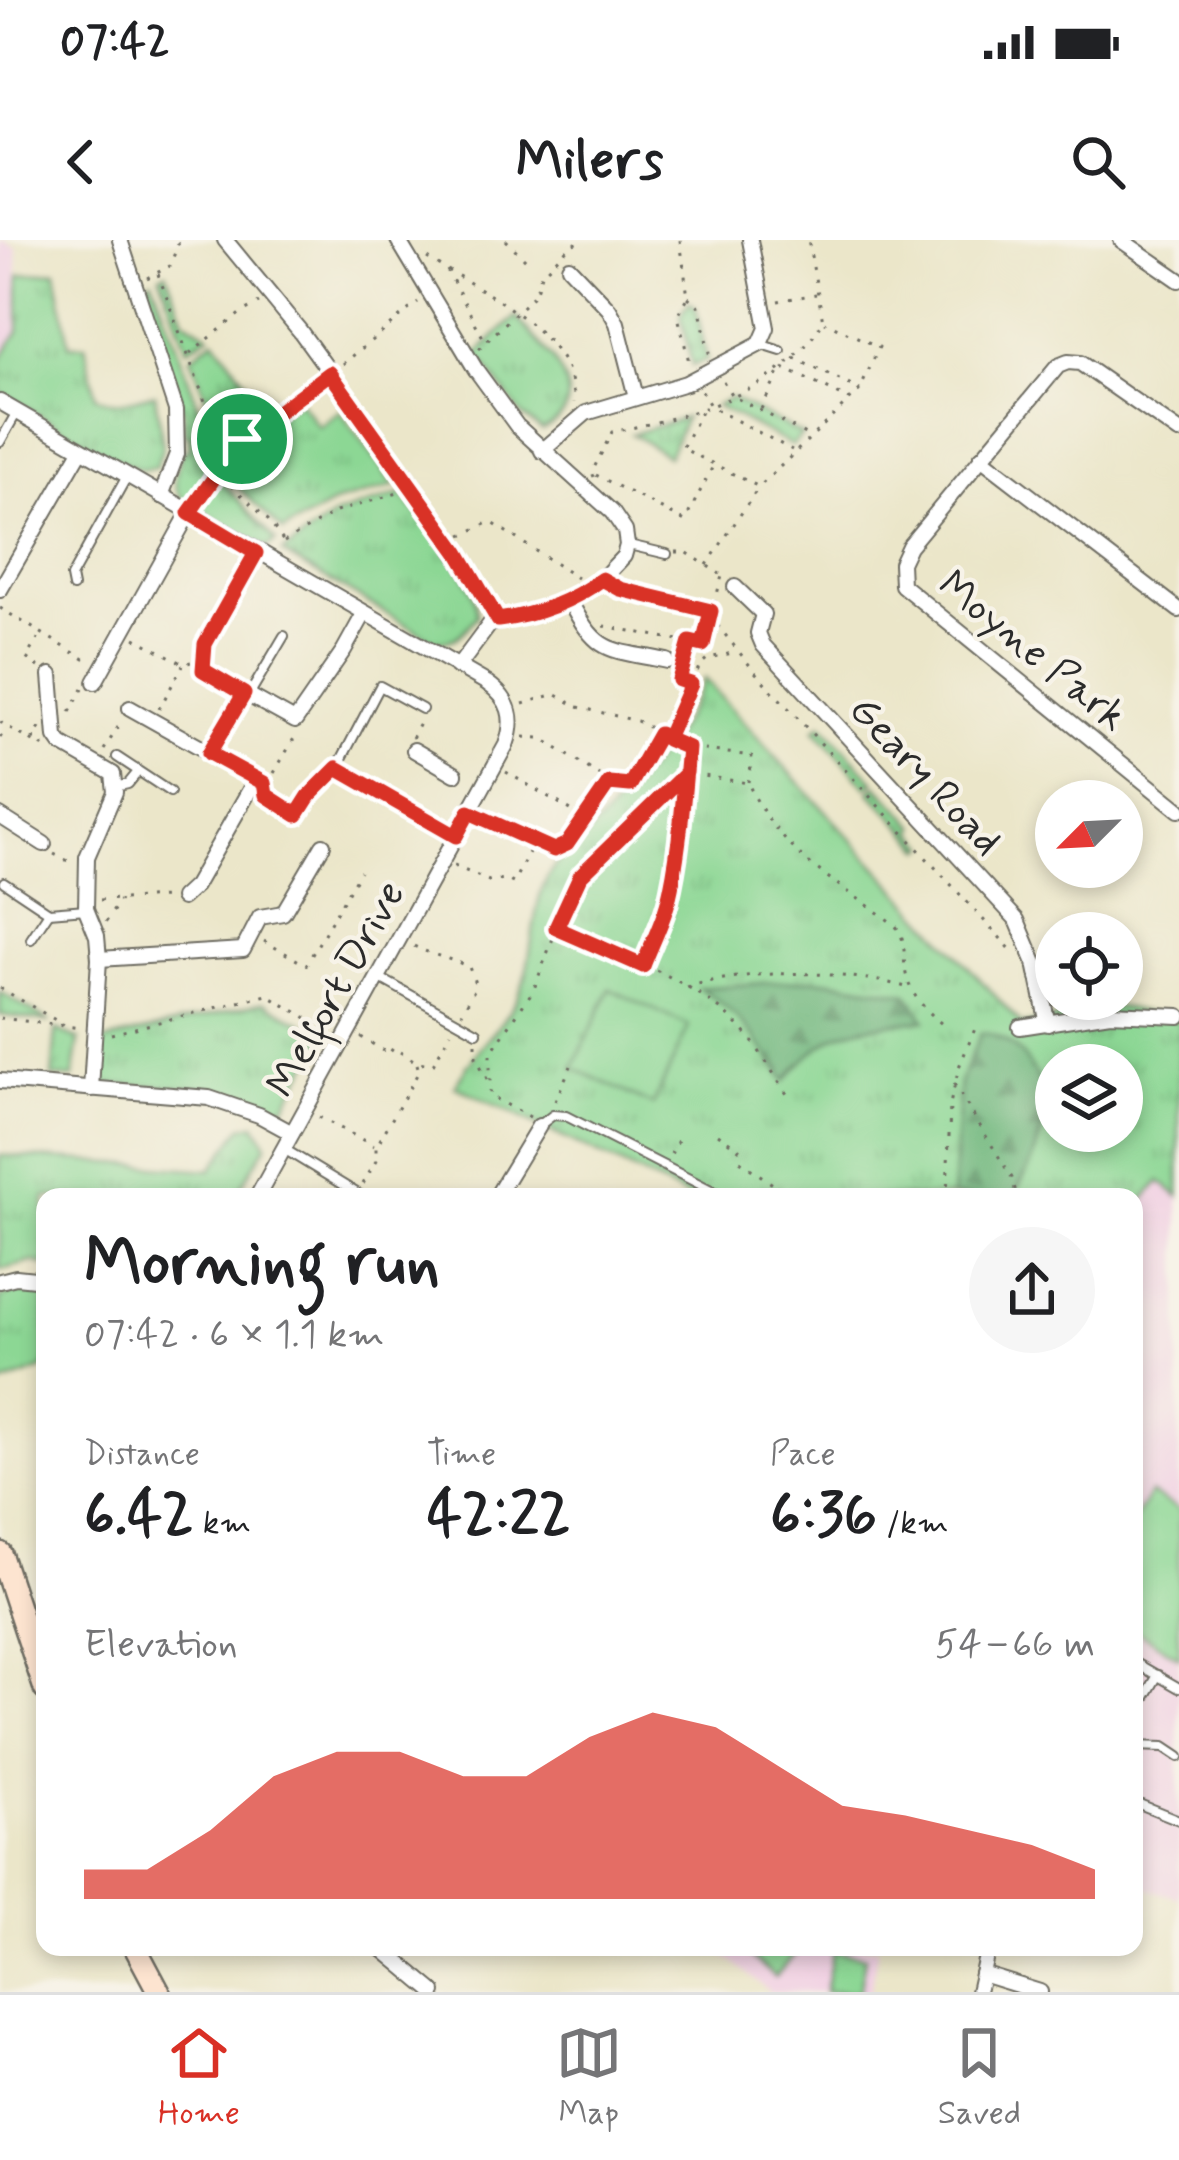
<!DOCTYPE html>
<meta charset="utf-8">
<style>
:root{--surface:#fff;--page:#f6f6f6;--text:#202124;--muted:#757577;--line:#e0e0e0;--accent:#d93025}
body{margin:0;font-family:Mynerve,sans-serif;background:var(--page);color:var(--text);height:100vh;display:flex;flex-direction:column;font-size:45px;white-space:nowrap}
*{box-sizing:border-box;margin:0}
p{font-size:39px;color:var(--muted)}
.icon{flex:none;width:66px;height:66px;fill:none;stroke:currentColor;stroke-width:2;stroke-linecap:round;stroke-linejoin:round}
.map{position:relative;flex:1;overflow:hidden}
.side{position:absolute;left:36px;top:948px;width:1107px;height:768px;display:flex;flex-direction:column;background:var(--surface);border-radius:24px;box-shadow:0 6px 18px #0003}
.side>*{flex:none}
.needle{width:78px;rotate:246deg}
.controls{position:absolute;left:1035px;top:540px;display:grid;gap:24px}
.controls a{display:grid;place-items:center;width:108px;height:108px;border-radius:50%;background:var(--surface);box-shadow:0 6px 18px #0003;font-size:60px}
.pin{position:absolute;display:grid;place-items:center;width:102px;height:102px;color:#fff;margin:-51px;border:6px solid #fff;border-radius:50%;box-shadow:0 3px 12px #0007}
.round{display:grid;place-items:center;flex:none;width:126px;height:126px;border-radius:63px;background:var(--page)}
.overview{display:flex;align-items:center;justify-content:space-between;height:204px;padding:0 48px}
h1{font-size:66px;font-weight:700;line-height:90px}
.stats{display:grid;grid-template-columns:repeat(3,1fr);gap:18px;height:204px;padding:12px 48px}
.stats div{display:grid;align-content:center}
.stats b{font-size:60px;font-weight:700}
.stats small{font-size:33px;font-weight:400}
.stats p{font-size:33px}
.chart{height:336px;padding:24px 48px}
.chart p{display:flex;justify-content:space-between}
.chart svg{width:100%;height:216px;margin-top:12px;fill:var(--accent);opacity:.7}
.status{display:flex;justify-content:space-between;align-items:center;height:84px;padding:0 60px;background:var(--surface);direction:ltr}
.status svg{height:33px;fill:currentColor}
header{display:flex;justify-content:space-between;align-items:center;height:156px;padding:0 48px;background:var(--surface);font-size:54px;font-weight:700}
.tabs{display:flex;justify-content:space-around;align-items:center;height:168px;border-top:3px solid var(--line);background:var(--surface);font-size:33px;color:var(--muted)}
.tabs a{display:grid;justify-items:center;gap:6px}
.tabs .on{color:var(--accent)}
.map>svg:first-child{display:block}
.built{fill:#f1d0e3}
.grass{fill:url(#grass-tufts);stroke:#5c8160;stroke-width:3;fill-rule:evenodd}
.forest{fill:url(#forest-firs);stroke:#4e7254;stroke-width:3}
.garden{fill:#8cd794;stroke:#5c8160;stroke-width:3}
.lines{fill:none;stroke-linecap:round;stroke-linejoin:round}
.lane-casing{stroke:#6e6c62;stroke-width:12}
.street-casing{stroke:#6e6c62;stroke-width:18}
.secondary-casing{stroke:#6e6c62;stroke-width:26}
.path{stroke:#6e6c62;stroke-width:3;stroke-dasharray:3 9;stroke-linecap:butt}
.lane{stroke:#fff;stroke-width:8}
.street{stroke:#fff;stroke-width:14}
.secondary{stroke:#fde4d0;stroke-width:21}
.route-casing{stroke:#fff;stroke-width:24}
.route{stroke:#d93025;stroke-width:15}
.labels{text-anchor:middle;stroke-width:9;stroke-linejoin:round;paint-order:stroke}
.street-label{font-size:42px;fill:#2b2b2b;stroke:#f7f3e8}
</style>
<div class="status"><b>07:42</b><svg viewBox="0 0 49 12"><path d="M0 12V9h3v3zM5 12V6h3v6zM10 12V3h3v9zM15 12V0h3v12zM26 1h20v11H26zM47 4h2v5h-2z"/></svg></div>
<header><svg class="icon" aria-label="back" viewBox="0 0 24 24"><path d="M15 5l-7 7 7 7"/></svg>Milers<svg class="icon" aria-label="search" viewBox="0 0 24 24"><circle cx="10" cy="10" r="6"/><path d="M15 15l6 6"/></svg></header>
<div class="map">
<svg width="1179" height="1752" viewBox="0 0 1179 1752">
<defs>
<pattern id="grass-tufts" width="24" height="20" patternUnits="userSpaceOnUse" patternTransform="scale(3)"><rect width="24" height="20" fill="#8cd794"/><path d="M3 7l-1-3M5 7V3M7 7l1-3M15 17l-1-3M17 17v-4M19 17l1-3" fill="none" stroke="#79b980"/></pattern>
<pattern id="forest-firs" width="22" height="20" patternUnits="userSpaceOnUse" patternTransform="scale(3)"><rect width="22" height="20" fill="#71b87e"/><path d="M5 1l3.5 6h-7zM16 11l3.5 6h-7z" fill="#5d9667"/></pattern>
</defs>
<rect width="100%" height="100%" fill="#f7f3e8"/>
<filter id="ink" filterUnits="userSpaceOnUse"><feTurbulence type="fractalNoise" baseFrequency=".00833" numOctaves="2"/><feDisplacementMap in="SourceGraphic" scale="24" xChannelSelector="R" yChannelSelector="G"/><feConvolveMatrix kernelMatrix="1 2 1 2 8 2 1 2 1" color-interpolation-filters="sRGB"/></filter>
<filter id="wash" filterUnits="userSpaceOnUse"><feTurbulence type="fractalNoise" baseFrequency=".004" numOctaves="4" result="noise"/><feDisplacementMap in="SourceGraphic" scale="48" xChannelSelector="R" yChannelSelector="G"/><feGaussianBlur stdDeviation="2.7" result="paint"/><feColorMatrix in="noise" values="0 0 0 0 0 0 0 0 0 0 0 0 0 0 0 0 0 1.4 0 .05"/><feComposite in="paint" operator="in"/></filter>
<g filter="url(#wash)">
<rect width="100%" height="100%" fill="#ebe6c9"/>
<g class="built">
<polygon points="0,0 17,7 19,91 0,120"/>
<polygon points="1160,940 1179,957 1179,1658 1134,1645 1134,971"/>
<polygon points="714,1707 878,1707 870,1752 770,1752"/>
</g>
<g class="grass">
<path d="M 56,31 L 69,105 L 85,105 L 96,156 C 122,168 132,157 155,154 L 163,206 L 156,227 L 142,230 L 123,223 L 0,152 L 0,120 L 19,91 L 19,35 Z"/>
<polygon points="166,32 184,79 209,95 187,109 160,35"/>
<path d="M 152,39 L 209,195 L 212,228 L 190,265 C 167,249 176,234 183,211 L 188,210 L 190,195 L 185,195 L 184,174 L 139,46 Z"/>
<polygon points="689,62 696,68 707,120 692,126 681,76"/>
<path d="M 516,77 C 541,105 603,162 542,190 L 523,177 L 477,114 Z"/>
<polygon points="214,99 269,171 242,189 214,178 191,117"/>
<polygon points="731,158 802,195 792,206 716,166"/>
<polygon points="299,161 319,187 340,171 395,246 337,262 283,291 222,232 244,201"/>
<polygon points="685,178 668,216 632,194"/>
<polygon points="218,237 276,301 267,308 196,268"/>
<path d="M 401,254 C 429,289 476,333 477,376 C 463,392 455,406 433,400 L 282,313 L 336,275 Z"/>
<path d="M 704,439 L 1022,785 L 1119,767 L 1179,780 L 1179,957 L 1160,941 L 1134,971 L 1134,957 L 688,957 L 455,846 C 471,815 496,793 514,764 C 539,722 525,664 556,624 C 567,610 584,599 596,586 C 639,542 680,497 704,439 ZM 1056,825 L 1122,825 L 1122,891 L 1056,891 Z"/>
<polygon points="822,484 874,541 867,547 815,490"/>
<polygon points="877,545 917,587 914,591 928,606 924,609 870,552"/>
<polygon points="0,752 50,782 0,775"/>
<polygon points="264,762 319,792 322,801 284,867 268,868 213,849 106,844 99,837 98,803"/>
<polygon points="56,790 79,800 73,838 52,837"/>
<polygon points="255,884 267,904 235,957 45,957 45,1025 32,1022 0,1030 0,915 211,930 242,887"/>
<polygon points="20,1051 45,1055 45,1128 0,1145 0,1057"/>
</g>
<g class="forest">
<path d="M 817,739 L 907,753 L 925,780 C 856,787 831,785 785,841 C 761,803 738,772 700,748 Z"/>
<path d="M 981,793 C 1017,796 1036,832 1050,862 L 1033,920 L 1013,957 L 952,957 L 960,842 Z"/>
</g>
<g class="garden">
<polygon points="610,749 689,786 653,865 573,828"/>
<polygon points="1150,1253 1179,1270 1179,1417 1134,1389 1134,1280"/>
<polygon points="740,1707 801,1707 775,1737"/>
<polygon points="833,1711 865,1717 859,1752 825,1752"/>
</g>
</g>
<g filter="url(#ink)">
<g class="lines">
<g class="lane-casing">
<g id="lane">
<polyline points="762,105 781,111"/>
<polyline points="0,202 17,172"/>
<polyline points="629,305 667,314"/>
<polyline points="73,347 71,337 126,238"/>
<polyline points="249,455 284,396"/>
<polyline points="422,469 380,446 337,528 455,595"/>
<polyline points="117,517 170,552"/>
<polyline points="115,547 128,544 137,533"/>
<path d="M 471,572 C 498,582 535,611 561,608 L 609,543"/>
<polyline points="4,642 49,672 86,669"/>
<polyline points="31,699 49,672"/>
<polyline points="380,738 477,792"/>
<polyline points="540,885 553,875 566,876 717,953 714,957"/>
<polyline points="284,909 363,957"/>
<polyline points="1134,1422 1179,1448"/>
<polyline points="1144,1459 1158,1435"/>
<polyline points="1134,1506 1164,1507 1179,1517"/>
<polyline points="1134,1562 1179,1580"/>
</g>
</g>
<g class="street-casing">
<g id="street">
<polyline points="120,0 176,170 177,214 161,256"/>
<polyline points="225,0 300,91 414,248 498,380"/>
<polyline points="398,0 476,130 517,186 612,272 625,291 627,305 624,316 605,336 570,361 490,384 458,427"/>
<polyline points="1121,0 1179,40"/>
<polyline points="569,27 609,69 617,83 636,157"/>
<path d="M 0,162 L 487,443 C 510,459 516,478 506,505 L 257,957"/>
<polyline points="1179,192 1080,123 1068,122 1058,126 909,306 901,323 902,345 1179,570"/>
<polyline points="542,211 586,173 686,143 760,104 767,88 750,0"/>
<polyline points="981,218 1179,370"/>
<polyline points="256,313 205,404 203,430 295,481 344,410 364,374"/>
<polyline points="735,347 763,374 758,393 763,405 1017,680 1035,723 1048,784"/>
<polyline points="0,350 81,210"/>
<path d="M 570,361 C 597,416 611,409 667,421"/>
<polyline points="51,435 56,497 61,504 113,534 115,552 87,617 86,669 97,696 99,719 91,849"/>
<polyline points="95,442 189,273"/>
<polyline points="130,468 264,543"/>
<polyline points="414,510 455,534"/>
<polyline points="0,576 44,604"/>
<polyline points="182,658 195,646 256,539"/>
<polyline points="99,719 243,710 260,677 283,673 323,605"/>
<polyline points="1020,787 1110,773 1179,776"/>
<polyline points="0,841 209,858 259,875 292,893"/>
<polyline points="496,957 539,886"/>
<polyline points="0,1041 16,1037 45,1040"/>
<polyline points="380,1707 434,1752"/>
<polyline points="982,1734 1040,1752"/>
<polyline points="978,1752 988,1707"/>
</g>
</g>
<g class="secondary-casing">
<g id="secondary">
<polyline points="0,1313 45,1449"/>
<polyline points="135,1707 159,1752"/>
</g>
</g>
<g class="path">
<polyline points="506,0 527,21"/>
<polyline points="680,0 688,57 678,76 690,126"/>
<path d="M 427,18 C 478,49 577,94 574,163"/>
<polyline points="447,30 485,101"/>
<polyline points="158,34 213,183 217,232 268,280 284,302"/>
<polyline points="147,38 170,26 178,4 185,0"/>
<polyline points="688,57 699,66 710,117"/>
<polyline points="778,61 816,54"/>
<polyline points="479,109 535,54 541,34 571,5 584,0"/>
<polyline points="190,114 242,72 259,63"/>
<polyline points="794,118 860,150"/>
<polyline points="343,124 418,62"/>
<polyline points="783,128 851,160"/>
<polyline points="723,141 732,156 809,196"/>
<polyline points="701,151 711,167 792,210"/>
<polyline points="761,169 781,129"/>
<polyline points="701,172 682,208 759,247 860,150 879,107 825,82"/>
<polyline points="596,235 685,281 713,226"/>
<path d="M 594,237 L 592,232 L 612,192 C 689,176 781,154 823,81 L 808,0"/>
<polyline points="200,258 242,199 320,140"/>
<polyline points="462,295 491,282 577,338"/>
<polyline points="284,302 336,272 401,252"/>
<polyline points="676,312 686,312 720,334"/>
<polyline points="707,325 758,248"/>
<polyline points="614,345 709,370"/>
<polyline points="0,368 91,423"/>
<polyline points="710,376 756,433 1014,713"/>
<polyline points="604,386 703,405 722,336"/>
<polyline points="135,398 184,424 191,422"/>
<polyline points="39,427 26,418 41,394"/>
<polyline points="672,435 689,444"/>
<polyline points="680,438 690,402"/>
<polyline points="523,464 555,454 578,467 637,481 686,507"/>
<polyline points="159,469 183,425"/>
<polyline points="70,472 83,449"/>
<polyline points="0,482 40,506"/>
<polyline points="40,488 33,498 43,505 41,507"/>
<polyline points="524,497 541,498 599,535"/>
<polyline points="668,497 700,425 708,418 738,412"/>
<polyline points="0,498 6,488"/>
<polyline points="412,498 422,480"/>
<polyline points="216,501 236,468"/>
<polyline points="104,510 121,482"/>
<polyline points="506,532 576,573"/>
<polyline points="274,533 296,495"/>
<polyline points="618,544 630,545 658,496"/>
<polyline points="270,558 297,575 328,537"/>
<polyline points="54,614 72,623"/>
<polyline points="454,626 489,641 505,639 513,643 529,612"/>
<polyline points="100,660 168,657"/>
<polyline points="106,682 120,660"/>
<path d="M 557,688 C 618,715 691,737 738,785 C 758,805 771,831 787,854"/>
<polyline points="264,701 306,725 360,631"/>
<path d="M 414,706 C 433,716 450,718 469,727 L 476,746 L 462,773"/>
<polyline points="643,726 669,658 688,508 752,516 748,542"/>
<path d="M 687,747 C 754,728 844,730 910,748"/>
<polyline points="0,748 64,785"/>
<polyline points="0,778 81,788"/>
<polyline points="111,794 267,755 333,793"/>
<polyline points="361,797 389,814 393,808 417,822 433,824 451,792"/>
<polyline points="476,803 476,817 487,839"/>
<polyline points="954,844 1012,938 1017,957"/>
<polyline points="555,861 571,826"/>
<polyline points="319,877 374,906"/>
<path d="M 530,877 L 490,856 L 490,814 L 534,749 L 573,645 L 631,582 L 685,533 L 748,543 C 781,616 834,639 895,685 C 908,701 902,715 906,734 C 910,755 926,770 942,784"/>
<polyline points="718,894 746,914"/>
<polyline points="671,914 680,896"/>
<polyline points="740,921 791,957"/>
<polyline points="363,944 376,921 376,907 419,831 417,824"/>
<polyline points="947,957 950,864 959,827 977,784"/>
</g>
<use href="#lane" class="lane"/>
<use href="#street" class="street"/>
<use href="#secondary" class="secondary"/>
</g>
</g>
<g class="lines" filter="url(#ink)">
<g class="route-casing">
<path id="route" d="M 242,199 L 189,273 L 256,313 L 205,404 L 203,430 L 244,454 L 209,513 L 264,543 L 266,555 L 297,575 L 309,556 L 337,528 L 456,596 L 469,572 L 554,610 L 567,604 L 609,543 L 630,545 L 659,494 C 669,500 677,504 688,508 C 683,558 680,613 668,662 C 662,684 651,705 643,726 L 556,688 L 580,636 L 686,533 L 688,508 L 667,499 L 691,444 L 679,440 L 690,402 L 703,405 L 711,371 L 620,349 L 602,339 C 570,363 537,375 498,380 L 458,312 L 330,133 L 242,199"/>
</g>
<use href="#route" class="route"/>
</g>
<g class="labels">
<g class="street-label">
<text transform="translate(1034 409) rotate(39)" y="15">Moyne Park</text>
<text transform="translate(927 534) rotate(47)" y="15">Geary Road</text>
<text transform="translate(334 748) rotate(-61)" y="15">Melfort Drive</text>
</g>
</g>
</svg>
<div class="controls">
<a><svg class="needle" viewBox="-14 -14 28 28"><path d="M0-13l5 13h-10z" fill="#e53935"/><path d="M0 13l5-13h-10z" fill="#757577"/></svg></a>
<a><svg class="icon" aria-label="locate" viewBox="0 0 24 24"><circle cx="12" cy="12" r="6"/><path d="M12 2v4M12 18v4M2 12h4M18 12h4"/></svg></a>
<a><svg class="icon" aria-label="layers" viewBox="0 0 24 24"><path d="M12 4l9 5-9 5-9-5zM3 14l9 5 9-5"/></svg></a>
</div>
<div class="pin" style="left:242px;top:199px;background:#1e9e55"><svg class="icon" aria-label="arrive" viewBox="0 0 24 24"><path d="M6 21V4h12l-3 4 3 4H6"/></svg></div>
<section class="side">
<div class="overview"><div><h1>Morning run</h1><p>07:42 · 6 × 1.1 km</p></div><a class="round"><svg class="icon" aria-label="share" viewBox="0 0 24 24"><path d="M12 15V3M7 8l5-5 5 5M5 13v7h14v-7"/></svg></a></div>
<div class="stats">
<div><p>Distance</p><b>6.42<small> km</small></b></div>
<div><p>Time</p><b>42:22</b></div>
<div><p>Pace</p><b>6:36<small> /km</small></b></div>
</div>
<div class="chart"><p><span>Elevation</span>54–66 m</p>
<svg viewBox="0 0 160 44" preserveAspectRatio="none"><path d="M0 44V38L10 38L20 30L30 19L40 14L50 14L60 19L70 19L80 11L90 6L100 9L110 17L120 25L130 27L140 30L150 33L160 38V44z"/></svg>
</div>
</section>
</div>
<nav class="tabs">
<a class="on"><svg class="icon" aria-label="home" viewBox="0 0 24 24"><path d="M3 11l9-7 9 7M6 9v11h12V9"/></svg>Home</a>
<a><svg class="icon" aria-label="map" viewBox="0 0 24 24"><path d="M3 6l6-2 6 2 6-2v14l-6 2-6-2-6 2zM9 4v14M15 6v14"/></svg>Map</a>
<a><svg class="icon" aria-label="saved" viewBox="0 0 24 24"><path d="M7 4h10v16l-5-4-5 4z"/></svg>Saved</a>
</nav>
